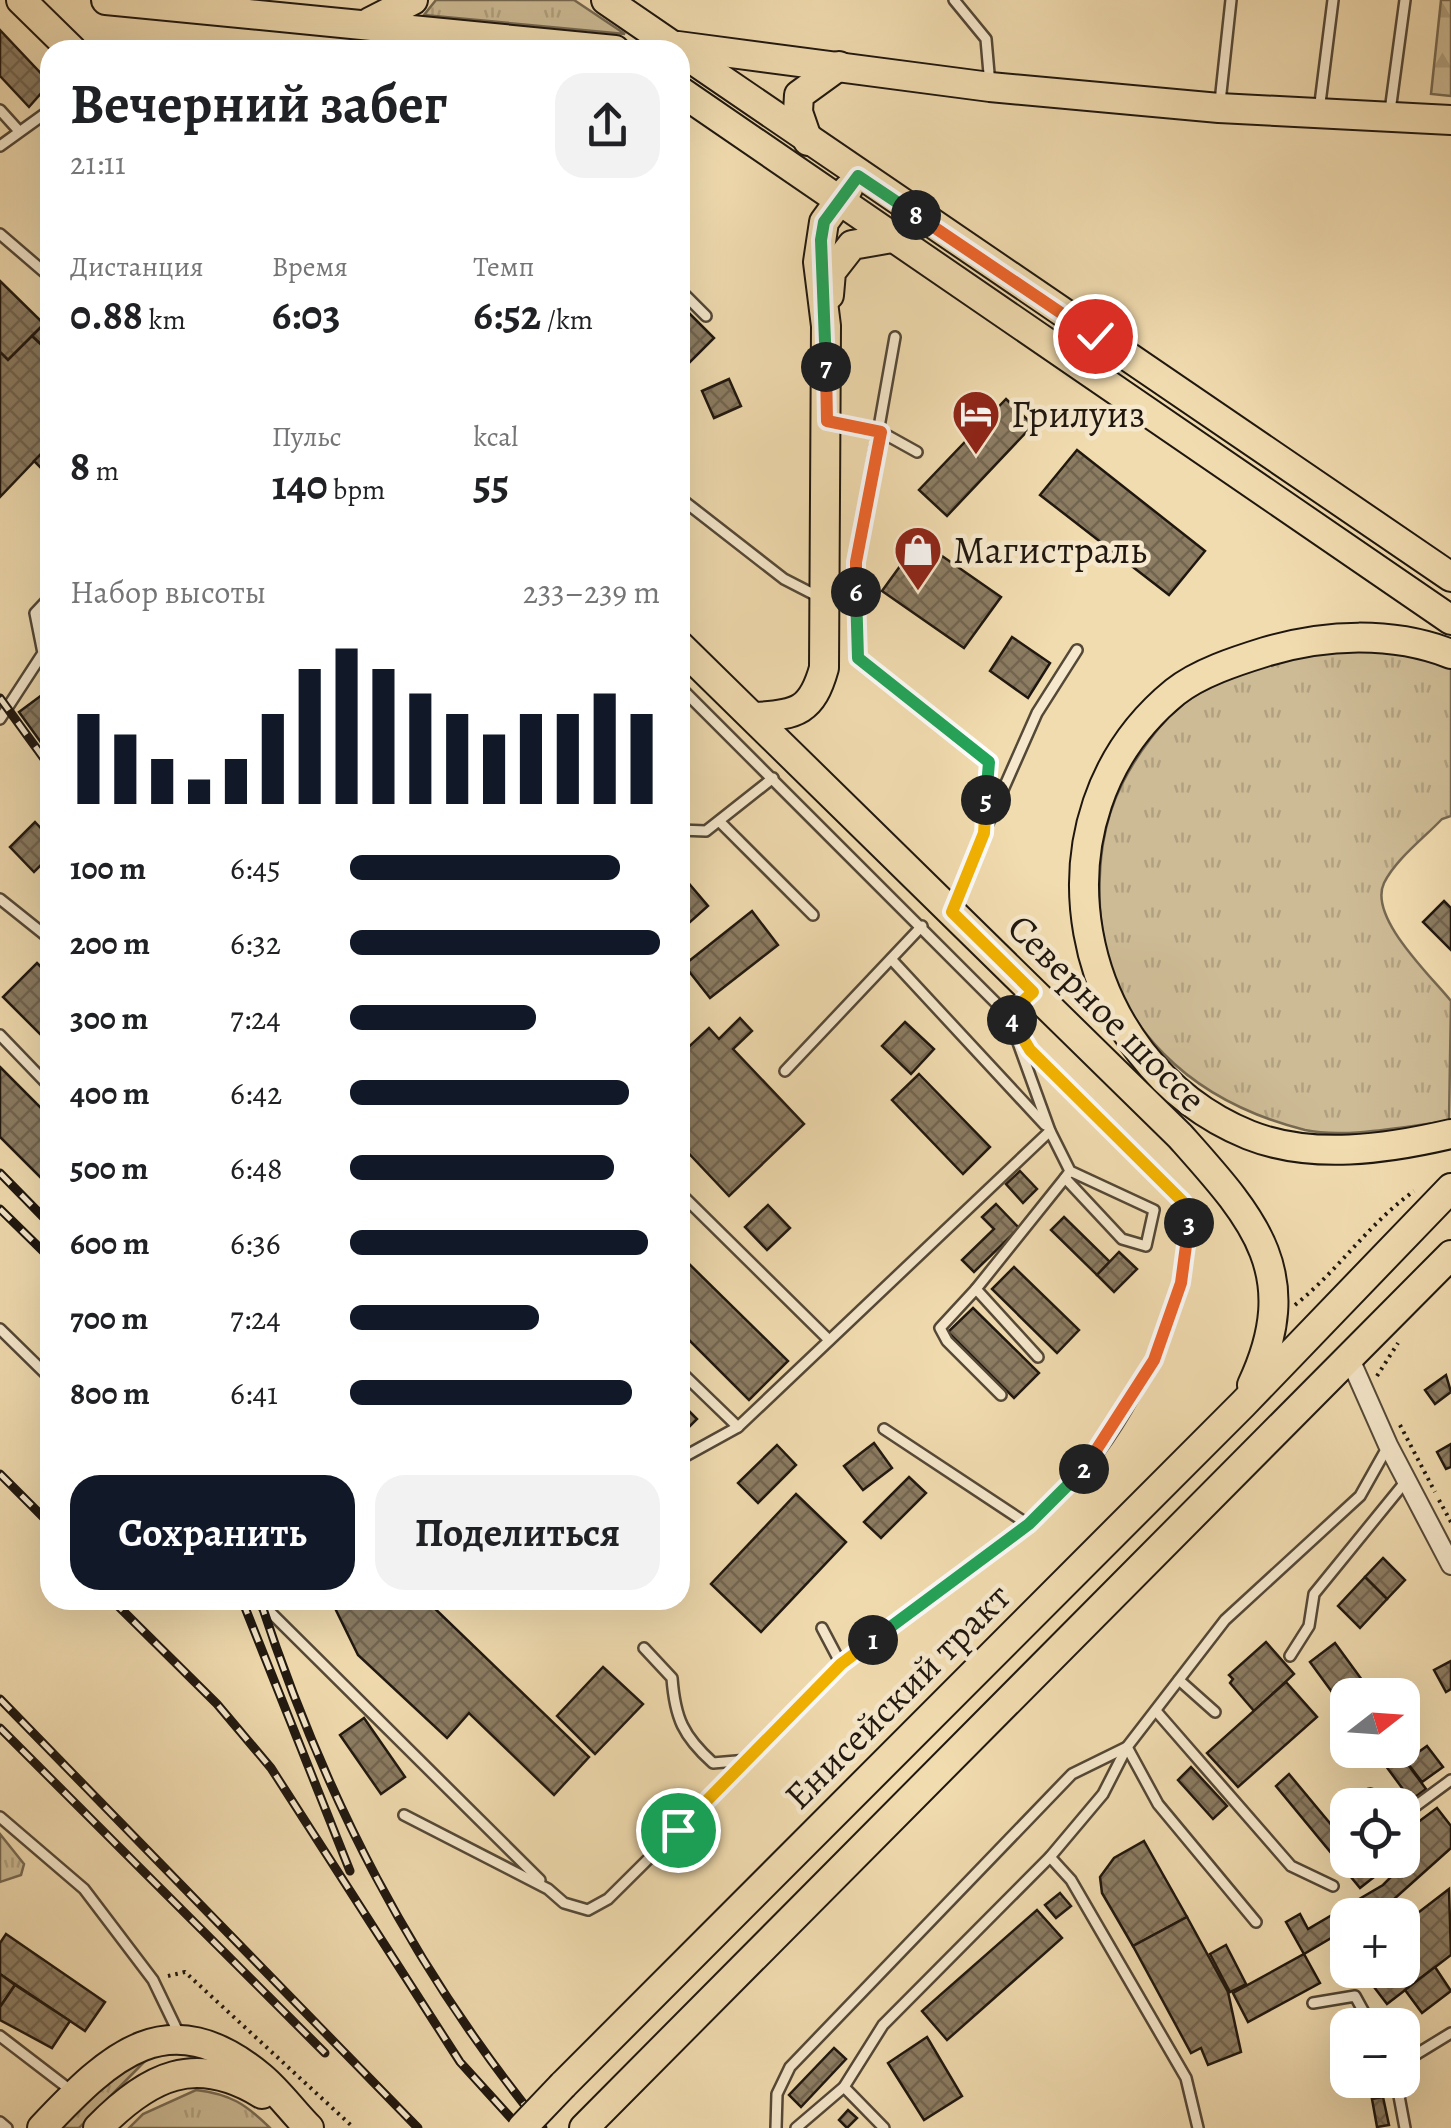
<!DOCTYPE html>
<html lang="ru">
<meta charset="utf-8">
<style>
:root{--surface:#fff;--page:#f2f2f2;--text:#202124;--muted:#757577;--accent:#111827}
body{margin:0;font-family:Alegreya,serif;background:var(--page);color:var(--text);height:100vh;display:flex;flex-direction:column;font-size:38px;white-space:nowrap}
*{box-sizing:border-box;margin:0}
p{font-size:32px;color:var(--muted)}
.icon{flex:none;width:55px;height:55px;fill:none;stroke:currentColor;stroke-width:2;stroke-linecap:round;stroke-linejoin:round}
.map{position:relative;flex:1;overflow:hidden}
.panel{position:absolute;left:40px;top:40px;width:650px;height:1570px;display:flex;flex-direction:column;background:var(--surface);border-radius:30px;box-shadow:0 10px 40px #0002}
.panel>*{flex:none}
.needle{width:65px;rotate:73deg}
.controls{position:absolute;left:1330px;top:1678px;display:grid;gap:20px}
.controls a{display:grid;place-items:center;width:90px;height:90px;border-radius:20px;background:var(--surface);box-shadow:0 10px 40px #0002;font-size:50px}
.pin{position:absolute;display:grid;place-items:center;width:85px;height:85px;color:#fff;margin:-42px;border:5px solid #fff;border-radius:50%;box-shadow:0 2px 10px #0007}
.km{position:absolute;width:50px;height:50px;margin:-25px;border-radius:50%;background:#222;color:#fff;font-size:28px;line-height:50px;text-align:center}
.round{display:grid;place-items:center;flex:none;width:105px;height:105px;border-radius:30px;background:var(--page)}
.headline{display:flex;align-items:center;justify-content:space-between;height:170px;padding:0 30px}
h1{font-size:55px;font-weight:600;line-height:75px}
.stats{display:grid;grid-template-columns:repeat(3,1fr);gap:15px;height:170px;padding:10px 30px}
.stats div{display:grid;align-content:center}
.stats b{font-size:42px;font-weight:600}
.stats small{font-size:28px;font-weight:400}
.stats p{font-size:28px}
.chart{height:280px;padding:20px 30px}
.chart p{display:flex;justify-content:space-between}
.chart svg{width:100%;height:180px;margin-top:10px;stroke:var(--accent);stroke-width:6}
.button{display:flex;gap:20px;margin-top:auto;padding:20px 30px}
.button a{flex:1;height:115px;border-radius:30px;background:var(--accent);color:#fff;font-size:40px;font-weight:600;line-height:115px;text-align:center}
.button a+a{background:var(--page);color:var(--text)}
ul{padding:0 30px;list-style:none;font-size:32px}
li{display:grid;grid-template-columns:160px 120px 1fr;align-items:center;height:75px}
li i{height:25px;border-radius:12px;background:var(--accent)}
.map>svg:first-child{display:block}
.grass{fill:url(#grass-tufts);stroke:#766952;stroke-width:2.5}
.forest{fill:url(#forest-firs);stroke:#766952;stroke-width:2.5}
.building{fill:url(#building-cross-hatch);stroke:#1f170f;stroke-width:2.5}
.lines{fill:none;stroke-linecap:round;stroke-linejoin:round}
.lane-casing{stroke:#544837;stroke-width:14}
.street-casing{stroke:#544837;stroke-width:22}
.primary-casing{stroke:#1f170f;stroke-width:32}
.path{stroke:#1f170f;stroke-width:4;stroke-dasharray:2.5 5;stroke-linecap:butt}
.lane{stroke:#f6e8cc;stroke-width:9}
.street{stroke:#f6e8cc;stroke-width:18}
.primary{stroke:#f1dcb0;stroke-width:28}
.rail-casing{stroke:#1f170f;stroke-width:9}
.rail{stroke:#f6e8cc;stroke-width:5;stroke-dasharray:15;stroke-linecap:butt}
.primary-bridge-casing{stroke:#1f170f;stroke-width:32;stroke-linecap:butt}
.primary-bridge{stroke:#f1dcb0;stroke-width:28}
.split-1-casing{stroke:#fff;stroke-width:20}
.split-2-casing{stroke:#fff;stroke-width:20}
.split-3-casing{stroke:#fff;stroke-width:20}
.split-4-casing{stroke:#fff;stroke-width:20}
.split-5-casing{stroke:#fff;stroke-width:20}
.split-6-casing{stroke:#fff;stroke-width:20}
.split-7-casing{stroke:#fff;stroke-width:20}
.split-8-casing{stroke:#fff;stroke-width:20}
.split-9-casing{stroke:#fff;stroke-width:20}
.split-1{stroke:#f5b400;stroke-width:12}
.split-2{stroke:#22a559;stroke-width:12}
.split-3{stroke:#f0652b;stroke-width:12}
.split-4{stroke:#f5b400;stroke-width:12}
.split-5{stroke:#f5b400;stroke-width:12}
.split-6{stroke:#22a559;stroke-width:12}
.split-7{stroke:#f0652b;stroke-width:12}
.split-8{stroke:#22a559;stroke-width:12}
.split-9{stroke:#f0652b;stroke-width:12}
.labels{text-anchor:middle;stroke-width:9;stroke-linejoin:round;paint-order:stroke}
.poi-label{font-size:38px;fill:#1f170f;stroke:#f6e8cc;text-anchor:start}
.street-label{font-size:38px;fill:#1f170f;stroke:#f6e8cc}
</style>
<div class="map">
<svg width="1451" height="2128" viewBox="0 0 1451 2128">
<defs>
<pattern id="grass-tufts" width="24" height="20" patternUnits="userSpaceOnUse" patternTransform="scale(2.5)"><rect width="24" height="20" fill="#cdbb95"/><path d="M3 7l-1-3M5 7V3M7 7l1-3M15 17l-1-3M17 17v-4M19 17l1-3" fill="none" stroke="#b0a07f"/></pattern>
<pattern id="forest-firs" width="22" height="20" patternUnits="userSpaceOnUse" patternTransform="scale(2.5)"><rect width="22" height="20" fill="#cdbb95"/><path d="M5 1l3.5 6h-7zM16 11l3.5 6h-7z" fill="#b0a07f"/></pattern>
<pattern id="building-cross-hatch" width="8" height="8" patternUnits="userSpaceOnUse" patternTransform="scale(2.5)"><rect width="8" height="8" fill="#8c7d63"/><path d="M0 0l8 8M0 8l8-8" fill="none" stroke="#726550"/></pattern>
</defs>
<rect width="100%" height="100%" fill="#f1dcb0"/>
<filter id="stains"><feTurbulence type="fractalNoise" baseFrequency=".002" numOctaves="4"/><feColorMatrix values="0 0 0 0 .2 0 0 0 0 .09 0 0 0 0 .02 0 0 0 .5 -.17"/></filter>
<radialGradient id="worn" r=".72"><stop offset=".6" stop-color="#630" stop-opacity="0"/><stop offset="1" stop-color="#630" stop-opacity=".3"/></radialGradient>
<g class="grass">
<polygon points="436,0 574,0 625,34 424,15"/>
<path d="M 1328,648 L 1398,651 L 1451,667 L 1451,816 L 1442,819 C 1423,839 1396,859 1384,883 C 1368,917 1430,975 1451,1001 L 1449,1121 C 1408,1126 1345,1139 1305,1130 C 1194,1102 1108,1029 1100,909 C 1098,865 1102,824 1122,784 C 1136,756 1161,720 1187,701 C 1221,677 1288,656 1328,648 Z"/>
<polygon points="0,1834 24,1864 21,1875 0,1882"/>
<polygon points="149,2057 79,2128 62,2128 124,2066"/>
<path d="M 196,2090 C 230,2094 246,2104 270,2128 L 129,2128 L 143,2114 Z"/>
</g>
<polygon class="forest" points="1441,0 1451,0 1451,96 1431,94"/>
<g class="building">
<polygon points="0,30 50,83 29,107 0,76"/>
<polygon points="0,281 44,324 8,360 0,352"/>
<polygon points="680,304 714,338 680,372"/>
<polygon points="50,318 50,353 32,336"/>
<polygon points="32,336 50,353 50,457 44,451 0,497 0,352 8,360"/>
<polygon points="729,379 741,406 714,418 702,391"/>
<polygon points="1006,399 1033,425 947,516 919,490"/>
<polygon points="1077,450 1205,551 1169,595 1040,495"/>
<polygon points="44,451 50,457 50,477 34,461"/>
<polygon points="919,540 1001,597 964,648 882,591"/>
<polygon points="1012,637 1050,663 1028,698 990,671"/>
<polygon points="50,689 50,755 19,712"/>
<polygon points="35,822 50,838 50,856 34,872 10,847"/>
<polygon points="680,873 708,906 680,931"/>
<polygon points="1444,901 1451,908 1451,950 1423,922"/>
<polygon points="752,911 778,945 710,998 684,965"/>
<polygon points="37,963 50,976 50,1044 3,997"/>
<polygon points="740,1018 752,1031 733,1049 804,1124 729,1196 680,1144 680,1055 709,1028 719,1039"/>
<polygon points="905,1022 934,1049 911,1074 882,1046"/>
<polygon points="0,1067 50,1117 50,1187 0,1137"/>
<polygon points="919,1074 990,1147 963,1174 892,1100"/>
<polygon points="1020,1171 1037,1189 1023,1203 1006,1184"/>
<polygon points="996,1204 1019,1228 974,1272 962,1260 994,1229 982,1217"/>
<polygon points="768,1205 790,1228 767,1250 745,1227"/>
<polygon points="1064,1217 1110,1262 1097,1275 1051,1230"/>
<polygon points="1119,1252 1137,1269 1114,1292 1097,1275"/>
<polygon points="680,1255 788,1361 749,1400 680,1331"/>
<polygon points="1014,1267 1079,1330 1057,1353 992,1289"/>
<polygon points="973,1308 1039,1373 1014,1398 948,1332"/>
<polygon points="1446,1375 1451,1392 1435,1404 1425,1390"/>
<polygon points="680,1402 697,1419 680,1436"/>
<polygon points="874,1443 892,1468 863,1490 844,1466"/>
<polygon points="1451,1444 1451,1467 1446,1469 1437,1452"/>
<polygon points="777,1445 796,1465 758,1503 738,1483"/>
<polygon points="909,1477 926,1493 881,1538 864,1522"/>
<polygon points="796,1494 846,1542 761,1632 711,1584"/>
<polygon points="1383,1558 1405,1580 1387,1599 1365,1577"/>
<polygon points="1365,1577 1387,1599 1360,1628 1338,1606"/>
<polygon points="331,1600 426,1600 589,1757 554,1795 469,1713 447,1738 358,1655"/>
<polygon points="1266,1642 1294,1674 1254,1711 1230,1683 1233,1679 1229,1675"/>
<polygon points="1335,1643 1373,1695 1348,1695 1348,1714 1310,1662"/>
<polygon points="1451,1661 1451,1689 1446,1692 1434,1670"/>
<polygon points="603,1667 643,1704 595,1754 557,1716"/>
<polygon points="1286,1682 1317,1717 1238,1787 1207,1753"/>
<polygon points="364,1718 405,1777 381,1794 340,1735"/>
<polygon points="1402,1735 1412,1747 1401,1755 1426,1789 1411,1800 1374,1750 1402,1750"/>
<polygon points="1427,1746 1443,1767 1422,1782 1406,1761"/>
<polygon points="1191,1767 1227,1806 1213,1819 1178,1780"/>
<polygon points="1289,1774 1348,1845 1348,1860 1360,1860 1374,1877 1360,1888 1276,1786"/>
<polygon points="1437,1808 1451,1826 1451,1848 1393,1900 1368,1915 1348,1915 1348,1928 1304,1954 1286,1922 1300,1914 1308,1929 1383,1885 1413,1855 1402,1834"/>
<polygon points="1144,1841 1187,1917 1133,1946 1102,1893 1100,1877 1114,1858"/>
<polygon points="1449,1889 1451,1955 1387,2004 1361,1970 1402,1970 1402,1925"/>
<polygon points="1060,1893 1071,1906 1056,1918 1045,1905"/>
<polygon points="1037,1910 1062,1938 947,2040 922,2011"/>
<polygon points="1187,1917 1228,1992 1241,2052 1208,2065 1201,2048 1191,2053 1133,1946"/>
<polygon points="6,1934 105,2002 85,2031 0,1974 0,1943"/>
<polygon points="1226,1945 1246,1984 1230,1992 1210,1954"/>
<polygon points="1304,1954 1320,1983 1248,2022 1233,1993"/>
<polygon points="1435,1967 1451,1991 1422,2013 1405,1990"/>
<polygon points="0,1974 15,1985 0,2007"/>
<polygon points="15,1985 70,2021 52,2048 0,2020 0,2007"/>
<polygon points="927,2037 962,2096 924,2120 888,2063"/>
<polygon points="834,2048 846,2059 801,2107 789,2095"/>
<polygon points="1383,2097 1389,2125 1377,2127 1372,2099"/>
<polygon points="848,2110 857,2118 847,2128 839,2120"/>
</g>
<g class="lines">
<g class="lane-casing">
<g id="lane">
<polyline points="954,0 986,39 990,85"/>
<polyline points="1220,102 1231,0"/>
<polyline points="0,110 19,131"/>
<polyline points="1319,111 1333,0"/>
<polyline points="1390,111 1405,0"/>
<polyline points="0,146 50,110"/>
<polyline points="0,234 50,277"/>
<polyline points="680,290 706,316"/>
<polyline points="895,337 855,562 858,659 989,762 984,833 954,906"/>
<polyline points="829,422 881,432 917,452"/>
<polyline points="680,498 784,579 821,598"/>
<polyline points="680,687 1008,1015 1050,1131 1070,1171 1154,1210 1146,1246 1122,1239 1065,1178 1070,1171"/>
<polyline points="0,719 43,653 35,613 50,597"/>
<polyline points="721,823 813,915"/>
<polyline points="987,826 1037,713 1077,650"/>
<polyline points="680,830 706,831 773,778"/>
<polyline points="0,899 50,939"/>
<polyline points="892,960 1045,1125"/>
<polyline points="1010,1018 1031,994"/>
<polyline points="0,1035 50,1087"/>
<polyline points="785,1071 922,926"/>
<polyline points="680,1193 829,1340"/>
<polyline points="976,1289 940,1328 947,1341 1001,1395"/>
<polyline points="0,1329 50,1378"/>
<polyline points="1038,1357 976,1289 1065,1178"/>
<polyline points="680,1371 738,1427"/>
<path d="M 884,1429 L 1029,1525 C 1049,1505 1070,1485 1089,1464 C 1136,1408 1203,1275 1183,1202 L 1030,1050 L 1018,1031"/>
<polyline points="680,1459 738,1427 1050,1131"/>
<polyline points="258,1600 540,1880"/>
<polyline points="822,1628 841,1664"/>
<path d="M 644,1648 L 672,1678 C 675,1718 683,1736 713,1763 L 748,1760 L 841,1664 L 1029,1525"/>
<polyline points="1290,1656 1309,1626 1314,1594 1406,1481"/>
<polyline points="1179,1680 1215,1712"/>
<polyline points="1156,1711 1291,1866 1333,1886"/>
<polyline points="1127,1747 1158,1804 1256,1922"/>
<polyline points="1370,1794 1379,1805"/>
<polyline points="404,1815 548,1889 564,1903 588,1910 608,1899 747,1761"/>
<polyline points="1402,1816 1451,1780"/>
<polyline points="0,1817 84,1889 153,1980 180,2036"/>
<polyline points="1050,1857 1071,1880 1186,2078 1198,2128"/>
<polyline points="1313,2003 1355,1996 1371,2025"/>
<polyline points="0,2036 73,2092"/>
<polyline points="1402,2063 1451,2033"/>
<polyline points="1396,2080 1405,2128"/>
<polyline points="844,2087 884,2128"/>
<polyline points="0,2122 7,2128"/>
<polyline points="776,2128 777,2094 790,2067 1072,1774 1127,1747 1225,1620 1360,1496 1387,1448"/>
<polyline points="796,2128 844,2087 883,2025 1050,1857 1103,1794 1126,1749"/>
</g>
</g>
<g class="street-casing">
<polyline id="street" points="1349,1357 1388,1445 1451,1565"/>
</g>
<g class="primary-casing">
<g id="primary">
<polyline points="21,0 72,50"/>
<polyline points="106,0 615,50"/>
<polyline points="606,0 679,50"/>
<polyline points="370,22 413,0"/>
<polyline points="678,46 990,87 1219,108 1451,120"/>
<polyline points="680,51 1451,577"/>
<polyline points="680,91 1451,620"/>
<polyline points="808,141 798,112 799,95 839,66"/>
<polyline points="829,295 831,272 852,245 892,238"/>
<path d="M 680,646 L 1180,1136 C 1252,1217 1305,1272 1252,1385"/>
<path d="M 1451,654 C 1392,631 1325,634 1265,652 C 1236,661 1199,673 1175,692 C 1023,816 1071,1062 1249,1135 C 1312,1160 1387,1149 1451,1134"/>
<path d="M 755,717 C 797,715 812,711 824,668 L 826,326 L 818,262 L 824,222 L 848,189"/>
<polyline points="563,2085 1243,1404 1451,1188"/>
<path d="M 42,2128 C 111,2055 168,2000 261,2077 C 279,2092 293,2112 309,2128"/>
<path d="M 98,2128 C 149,2076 195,2053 262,2094"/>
<polyline points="584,2128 1451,1255"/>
</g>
</g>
<g class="path">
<path d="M 1295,1305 C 1340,1269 1367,1225 1414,1191"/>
<polyline points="1377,1376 1398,1343"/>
<polyline points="1400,1425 1435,1492"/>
<polyline points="1439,1500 1451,1522"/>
<polyline points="168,1976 185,1972 354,2128"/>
</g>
<use href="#lane" class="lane"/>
<use href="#street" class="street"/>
<use href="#primary" class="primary"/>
<g class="rail-casing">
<g id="rail">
<polyline points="0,698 50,767"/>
<polyline points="0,1173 50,1224"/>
<polyline points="0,1209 50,1258"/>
<polyline points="0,1474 50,1524"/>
<polyline points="112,1600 217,1704 271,1768 460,2062 520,2128"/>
<polyline points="242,1600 350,1871"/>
<path d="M 260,1600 C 325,1798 411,1966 543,2128"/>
<polyline points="0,1699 418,2128"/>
<polyline points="0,1728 325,2053"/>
</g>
</g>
<use href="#rail" class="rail"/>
<g class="primary-bridge-casing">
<polyline id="primary-bridge" points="522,2128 563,2085"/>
</g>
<use href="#primary-bridge" class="primary-bridge"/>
</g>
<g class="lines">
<g class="split-1-casing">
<polyline id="split-1" points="678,1830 841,1664 873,1640"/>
</g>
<g class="split-2-casing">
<polyline id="split-2" points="873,1640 1029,1524 1084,1469"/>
</g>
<g class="split-3-casing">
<polyline id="split-3" points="1084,1469 1154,1360 1181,1283 1189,1223"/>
</g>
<g class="split-4-casing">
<polyline id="split-4" points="1012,1020 1030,1050 1183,1202 1189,1223"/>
</g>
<g class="split-5-casing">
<polyline id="split-5" points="986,800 984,833 952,912 1033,992 1008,1015 1012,1020"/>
</g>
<g class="split-6-casing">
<polyline id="split-6" points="856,592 858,658 989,762 986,800"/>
</g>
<g class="split-7-casing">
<polyline id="split-7" points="826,367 827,421 881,432 856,562 856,592"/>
</g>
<g class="split-8-casing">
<polyline id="split-8" points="826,367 821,240 824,222 858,176 916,215"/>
</g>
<g class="split-9-casing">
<polyline id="split-9" points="916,215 1095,336"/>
</g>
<use href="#split-1" class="split-1"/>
<use href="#split-2" class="split-2"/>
<use href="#split-3" class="split-3"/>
<use href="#split-4" class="split-4"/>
<use href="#split-5" class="split-5"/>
<use href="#split-6" class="split-6"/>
<use href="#split-7" class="split-7"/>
<use href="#split-8" class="split-8"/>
<use href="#split-9" class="split-9"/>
</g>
<defs>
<g id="hotel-pin" transform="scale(2.5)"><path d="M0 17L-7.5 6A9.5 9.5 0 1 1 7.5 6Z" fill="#8f2418" stroke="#f6e8cc"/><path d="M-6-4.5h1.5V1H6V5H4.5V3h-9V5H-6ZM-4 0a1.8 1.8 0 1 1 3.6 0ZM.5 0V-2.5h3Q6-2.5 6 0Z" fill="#fff"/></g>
<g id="shop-pin" transform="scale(2.5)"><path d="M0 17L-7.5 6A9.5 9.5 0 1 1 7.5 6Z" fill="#8f2418" stroke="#f6e8cc"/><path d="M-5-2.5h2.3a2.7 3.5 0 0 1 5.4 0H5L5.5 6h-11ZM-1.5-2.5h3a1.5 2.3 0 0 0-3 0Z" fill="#fff"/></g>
</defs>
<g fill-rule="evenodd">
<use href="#hotel-pin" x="976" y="414"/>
<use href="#shop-pin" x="918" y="550"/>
</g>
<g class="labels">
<g class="poi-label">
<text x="1011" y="427">Грилуиз</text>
<text x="953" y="563">Магистраль</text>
</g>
<g class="street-label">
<text transform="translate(1107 1013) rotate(45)" y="13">Северное шоссе</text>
<text transform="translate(897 1696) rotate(-45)" y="13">Енисейский тракт</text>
</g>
</g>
<rect width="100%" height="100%" filter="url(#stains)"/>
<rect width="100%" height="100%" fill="url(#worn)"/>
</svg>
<div class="controls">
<a><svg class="needle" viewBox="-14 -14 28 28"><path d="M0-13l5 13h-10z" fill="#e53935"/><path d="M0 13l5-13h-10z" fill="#757577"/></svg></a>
<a><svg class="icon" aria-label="locate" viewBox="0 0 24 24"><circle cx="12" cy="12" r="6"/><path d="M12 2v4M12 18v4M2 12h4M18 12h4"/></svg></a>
<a>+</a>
<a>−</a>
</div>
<div class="pin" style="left:678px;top:1830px;background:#1e9e55"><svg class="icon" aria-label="arrive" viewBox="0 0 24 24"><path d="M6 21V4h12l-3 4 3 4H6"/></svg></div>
<div class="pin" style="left:1095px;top:336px;background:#d93025"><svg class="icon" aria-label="check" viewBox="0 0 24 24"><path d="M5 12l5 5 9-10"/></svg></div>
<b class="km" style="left:873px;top:1640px">1</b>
<b class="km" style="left:1084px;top:1469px">2</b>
<b class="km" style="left:1189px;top:1223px">3</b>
<b class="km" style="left:1012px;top:1020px">4</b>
<b class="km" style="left:986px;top:800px">5</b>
<b class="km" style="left:856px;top:592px">6</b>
<b class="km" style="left:826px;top:367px">7</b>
<b class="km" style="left:916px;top:215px">8</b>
<section class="panel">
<div class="headline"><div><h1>Вечерний забег</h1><p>21:11</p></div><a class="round"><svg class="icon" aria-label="share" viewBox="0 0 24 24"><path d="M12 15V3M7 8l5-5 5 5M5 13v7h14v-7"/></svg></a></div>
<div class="stats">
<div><p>Дистанция</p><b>0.88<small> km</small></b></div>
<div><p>Время</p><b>6:03</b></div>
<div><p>Темп</p><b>6:52<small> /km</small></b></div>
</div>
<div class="stats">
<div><b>8<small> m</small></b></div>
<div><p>Пульс</p><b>140<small> bpm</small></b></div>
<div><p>kcal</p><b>55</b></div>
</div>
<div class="chart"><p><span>Набор высоты</span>233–239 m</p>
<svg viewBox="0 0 160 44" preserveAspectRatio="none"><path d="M5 44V22M15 44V27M25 44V33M35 44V38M45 44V33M55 44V22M65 44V11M75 44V6M85 44V11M95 44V17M105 44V22M115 44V27M125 44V22M135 44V22M145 44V17M155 44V22"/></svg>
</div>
<ul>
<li><b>100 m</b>6:45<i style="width:87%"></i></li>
<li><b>200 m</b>6:32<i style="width:100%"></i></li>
<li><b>300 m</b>7:24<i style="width:60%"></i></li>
<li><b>400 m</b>6:42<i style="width:90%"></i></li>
<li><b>500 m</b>6:48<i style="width:85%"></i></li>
<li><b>600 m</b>6:36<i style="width:96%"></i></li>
<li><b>700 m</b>7:24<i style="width:61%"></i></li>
<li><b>800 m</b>6:41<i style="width:91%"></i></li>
</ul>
<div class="button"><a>Сохранить</a><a>Поделиться</a></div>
</section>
</div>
